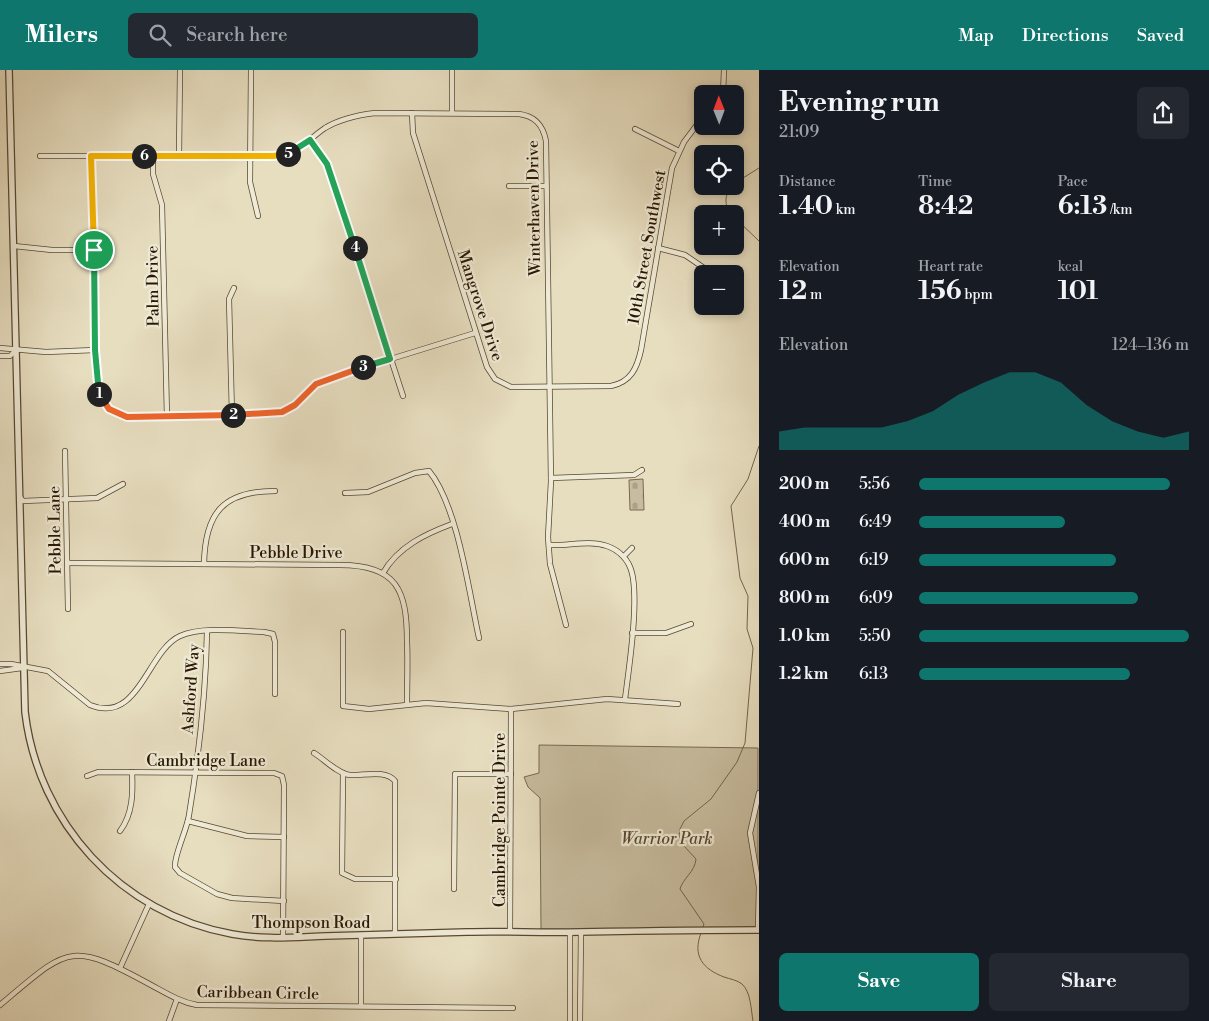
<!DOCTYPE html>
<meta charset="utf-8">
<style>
:root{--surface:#171b24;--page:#242831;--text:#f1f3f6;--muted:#9ea1a6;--accent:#0f766e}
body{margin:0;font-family:"Libre Bodoni",serif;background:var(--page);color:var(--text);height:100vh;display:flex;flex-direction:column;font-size:19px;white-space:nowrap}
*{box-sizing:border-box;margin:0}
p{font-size:16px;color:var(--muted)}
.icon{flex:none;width:28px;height:28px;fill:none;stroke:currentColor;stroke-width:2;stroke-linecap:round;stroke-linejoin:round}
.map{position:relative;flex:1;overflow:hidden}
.sheet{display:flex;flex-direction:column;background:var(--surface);width:450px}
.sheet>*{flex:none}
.needle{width:32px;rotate:359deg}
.controls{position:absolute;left:694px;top:15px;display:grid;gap:10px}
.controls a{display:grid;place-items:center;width:50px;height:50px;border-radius:8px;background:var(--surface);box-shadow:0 2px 8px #0003;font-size:25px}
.pin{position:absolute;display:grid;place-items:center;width:42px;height:42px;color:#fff;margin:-21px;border:2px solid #fff;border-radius:50%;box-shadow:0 1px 5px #0007}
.km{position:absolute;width:25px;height:25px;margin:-12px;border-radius:50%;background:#222;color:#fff;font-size:14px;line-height:25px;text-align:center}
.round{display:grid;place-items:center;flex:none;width:52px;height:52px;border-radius:8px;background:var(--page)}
.head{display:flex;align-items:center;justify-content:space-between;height:85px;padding:0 20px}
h1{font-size:28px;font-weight:800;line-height:38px}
.figures{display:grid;grid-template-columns:repeat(3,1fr);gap:8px;height:85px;padding:5px 20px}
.figures div{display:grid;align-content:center}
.figures b{font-size:25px;font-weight:800}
.figures small{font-size:14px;font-weight:400}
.figures p{font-size:14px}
.chart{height:140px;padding:10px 20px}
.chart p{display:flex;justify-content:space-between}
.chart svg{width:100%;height:90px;margin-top:5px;fill:var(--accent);opacity:.7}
.primary-button{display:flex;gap:10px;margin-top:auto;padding:10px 20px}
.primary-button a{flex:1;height:58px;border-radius:8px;background:var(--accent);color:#fff;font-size:20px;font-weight:800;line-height:58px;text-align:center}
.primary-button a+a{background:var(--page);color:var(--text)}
ul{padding:0 20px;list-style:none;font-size:16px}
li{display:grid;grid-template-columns:80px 60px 1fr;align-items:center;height:38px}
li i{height:12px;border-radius:6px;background:var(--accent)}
header{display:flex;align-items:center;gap:30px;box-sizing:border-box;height:70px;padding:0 25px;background:var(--accent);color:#fff}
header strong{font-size:24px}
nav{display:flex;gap:28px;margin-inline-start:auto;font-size:18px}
.search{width:350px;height:45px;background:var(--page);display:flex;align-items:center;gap:12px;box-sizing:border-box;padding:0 18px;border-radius:8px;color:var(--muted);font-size:19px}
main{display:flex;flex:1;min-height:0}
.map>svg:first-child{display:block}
.green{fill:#c7bc9f;stroke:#786950}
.cemetery{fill:url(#cemetery-stones);stroke:#786950}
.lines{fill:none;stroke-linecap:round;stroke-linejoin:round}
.stream{stroke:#74654c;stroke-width:1}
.minor-casing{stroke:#584830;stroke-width:6}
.tertiary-casing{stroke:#584830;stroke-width:8}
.minor{stroke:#efead6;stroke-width:4.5}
.tertiary{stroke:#efead6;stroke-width:5.5}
.split-1-casing{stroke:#fff;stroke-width:10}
.split-2-casing{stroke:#fff;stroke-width:10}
.split-3-casing{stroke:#fff;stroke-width:10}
.split-4-casing{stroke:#fff;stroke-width:10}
.split-5-casing{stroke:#fff;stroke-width:10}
.split-6-casing{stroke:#fff;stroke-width:10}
.split-7-casing{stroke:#fff;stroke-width:10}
.split-1{stroke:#22a559;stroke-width:6}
.split-2{stroke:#f0652b;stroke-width:6}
.split-3{stroke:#f0652b;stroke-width:6}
.split-4{stroke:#22a559;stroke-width:6}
.split-5{stroke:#22a559;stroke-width:6}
.split-6{stroke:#f5b400;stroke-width:6}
.split-7{stroke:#f5b400;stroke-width:6}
.labels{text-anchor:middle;stroke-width:4.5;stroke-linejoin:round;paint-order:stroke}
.street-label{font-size:16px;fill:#281600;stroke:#efead6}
.park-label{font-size:16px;font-style:italic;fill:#584830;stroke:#efead6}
</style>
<header>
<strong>Milers</strong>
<div class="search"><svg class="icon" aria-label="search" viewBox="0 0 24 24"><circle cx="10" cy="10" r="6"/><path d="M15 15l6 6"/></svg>Search here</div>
<nav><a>Map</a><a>Directions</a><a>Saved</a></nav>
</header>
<main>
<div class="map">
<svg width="759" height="951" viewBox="0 0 759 951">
<defs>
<pattern id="cemetery-stones" width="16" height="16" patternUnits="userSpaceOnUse" patternTransform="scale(1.25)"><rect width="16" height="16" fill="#c7bc9f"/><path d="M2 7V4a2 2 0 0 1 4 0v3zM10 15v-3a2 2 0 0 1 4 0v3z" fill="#aba187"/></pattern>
</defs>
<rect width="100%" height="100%" fill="#e7dec0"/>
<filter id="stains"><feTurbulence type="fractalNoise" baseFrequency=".004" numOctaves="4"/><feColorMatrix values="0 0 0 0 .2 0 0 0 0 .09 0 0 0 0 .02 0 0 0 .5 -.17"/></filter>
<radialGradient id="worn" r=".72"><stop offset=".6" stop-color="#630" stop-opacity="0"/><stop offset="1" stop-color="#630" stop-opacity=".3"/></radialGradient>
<polygon class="green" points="539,675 758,678 758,860 541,859 540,728 528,717 524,707 539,703"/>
<polygon class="cemetery" points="643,409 644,440 630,440 629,410"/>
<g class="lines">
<g class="stream">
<polyline points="735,113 759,98"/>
<path d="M 731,144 C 724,135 724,125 732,116"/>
<polyline points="735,148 759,171"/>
<path d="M 703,857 L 704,854 L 680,819 C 683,808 695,802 696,789 L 684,776 L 679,766 L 680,759 L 684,751 L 711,729 L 737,692 L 745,673 L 753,578 L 747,559 L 748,526 L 740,508 L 731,436 L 748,409 L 759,376"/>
<path d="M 701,863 C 692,886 703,899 724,907 C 730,909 737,910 742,914 C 751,922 751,940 753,951"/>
</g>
<g class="minor-casing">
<g id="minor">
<polyline points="251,0 250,112 258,146"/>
<polyline points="723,24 724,0"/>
<path d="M 412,43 L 413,63 L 487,297 L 495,309 L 511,317 L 611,316 C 631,312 637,298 641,280 L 672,98 L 684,72 L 702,48"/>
<polyline points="452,43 452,0"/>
<polyline points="635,59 679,81"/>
<polyline points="310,70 324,88 330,101 403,326"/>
<path d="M 91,85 L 97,316 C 101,335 116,347 135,348 L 275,344 C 297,338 306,318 326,309 L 475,263"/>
<path d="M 40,86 L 282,86 C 301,81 310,68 325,58 C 340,49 358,45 375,43 L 519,44 C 535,46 543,55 546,71 L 551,411 L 548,467 L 550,494 L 566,555"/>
<polyline points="153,86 153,104 162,135 167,347"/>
<polyline points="179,86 180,0"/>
<polyline points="509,116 546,116"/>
<polyline points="14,176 52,180 94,180"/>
<polyline points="658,178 685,185 704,198"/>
<polyline points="0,278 46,282 95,280"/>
<polyline points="0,286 10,286 16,280"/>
<polyline points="232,345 229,229 234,218"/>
<polyline points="65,381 68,539"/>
<polyline points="551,408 634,405 642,400"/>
<path d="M 345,423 L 368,422 L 415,403 L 429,401 C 458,436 469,523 479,568"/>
<polyline points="20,427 23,431 97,428 123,414"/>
<path d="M 549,475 C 568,476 589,470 607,476 C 619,480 629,490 632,503 C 639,532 629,598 625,629"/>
<polyline points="624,486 632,478"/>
<path d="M 68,493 L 340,495 C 397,495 407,520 407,572 C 408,593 407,613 407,634"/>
<path d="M 204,494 C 205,443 223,421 275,421"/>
<path d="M 383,503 C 398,477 425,464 452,454"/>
<path d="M 207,562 C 206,623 199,684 189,745 C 187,760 174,785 175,797 L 180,803 L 217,824 L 232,828 L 284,831"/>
<polyline points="343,562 343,636 369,639 426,633 511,639 607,629 678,634"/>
<polyline points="632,563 666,563 691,554"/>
<path d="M 0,594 L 11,594 L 48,601 L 90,635 C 139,655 147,581 180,566 C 201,556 241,561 264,562 L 273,564 L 275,572 L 275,624"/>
<polyline points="0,601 22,598"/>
<path d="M 314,683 C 324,689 338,704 350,705 C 363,706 386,699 395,711 L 395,864"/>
<polyline points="343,703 342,803 355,809 396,809"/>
<polyline points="87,706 98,702 274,703 282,706 284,715 283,868"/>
<polyline points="188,751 247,766 284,767"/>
<path d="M 120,761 C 133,744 133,722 132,702"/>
<polyline points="454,819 455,704 511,704"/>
<polyline points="758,860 759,817 750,763 759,723"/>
<polyline points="510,861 511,639"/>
<polyline points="120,898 149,834"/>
<path d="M 0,935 C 69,877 69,870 151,915 C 166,923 180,932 197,935 L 513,938"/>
<polyline points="361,936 361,865"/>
<polyline points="169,951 177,929"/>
<polyline points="570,951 570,862"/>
<polyline points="580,951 581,862"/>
</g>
</g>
<g class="tertiary-casing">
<path id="tertiary" d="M 9,0 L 25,642 C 38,753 121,844 232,864 C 263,870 295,867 326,866 C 373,865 420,863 467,862 C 505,861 542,863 579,862 C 639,861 699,860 759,860"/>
</g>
<use href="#minor" class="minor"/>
<use href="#tertiary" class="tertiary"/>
</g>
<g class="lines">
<g class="split-1-casing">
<polyline id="split-1" points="94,180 95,280 99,324"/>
</g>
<g class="split-2-casing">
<polyline id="split-2" points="99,324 109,339 127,347 233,345"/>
</g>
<g class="split-3-casing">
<polyline id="split-3" points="233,345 282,342 295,335 316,314 363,297"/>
</g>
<g class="split-4-casing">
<polyline id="split-4" points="355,178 390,289 363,297"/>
</g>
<g class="split-5-casing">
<polyline id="split-5" points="288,84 310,70 327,94 355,178"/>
</g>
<g class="split-6-casing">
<polyline id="split-6" points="144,86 273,86 288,84"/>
</g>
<g class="split-7-casing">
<polyline id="split-7" points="94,180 91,86 144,86"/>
</g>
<use href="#split-1" class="split-1"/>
<use href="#split-2" class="split-2"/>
<use href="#split-3" class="split-3"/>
<use href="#split-4" class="split-4"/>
<use href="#split-5" class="split-5"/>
<use href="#split-6" class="split-6"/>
<use href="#split-7" class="split-7"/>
</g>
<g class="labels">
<g class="street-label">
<text transform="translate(533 138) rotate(-91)" y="6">Winterhaven Drive</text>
<text transform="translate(646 177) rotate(-80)" y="6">10th Street Southwest</text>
<text transform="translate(152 216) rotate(-91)" y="6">Palm Drive</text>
<text transform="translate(481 235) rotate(72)" y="6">Mangrove Drive</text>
<text transform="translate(54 460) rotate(-91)" y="6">Pebble Lane</text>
<text x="296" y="488">Pebble Drive</text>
<text transform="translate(190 619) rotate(-86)" y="6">Ashford Way</text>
<text x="206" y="696">Cambridge Lane</text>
<text transform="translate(499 750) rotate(-90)" y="6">Cambridge Pointe Drive</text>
<text x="311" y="858">Thompson Road</text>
<text transform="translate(258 922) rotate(1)" y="6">Caribbean Circle</text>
</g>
<g class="park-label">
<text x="667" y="774">Warrior Park</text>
</g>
</g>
<rect width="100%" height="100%" filter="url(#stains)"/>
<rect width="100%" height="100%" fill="url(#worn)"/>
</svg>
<div class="controls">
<a><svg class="needle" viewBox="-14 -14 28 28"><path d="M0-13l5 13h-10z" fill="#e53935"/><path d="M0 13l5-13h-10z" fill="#9ea1a6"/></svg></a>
<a><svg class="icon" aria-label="locate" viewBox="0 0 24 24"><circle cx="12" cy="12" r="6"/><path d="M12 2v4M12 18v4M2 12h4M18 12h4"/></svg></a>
<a>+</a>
<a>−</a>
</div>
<div class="pin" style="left:94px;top:180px;background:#1e9e55"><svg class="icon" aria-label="arrive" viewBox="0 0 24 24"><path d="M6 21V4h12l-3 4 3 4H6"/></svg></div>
<b class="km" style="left:99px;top:324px">1</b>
<b class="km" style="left:233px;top:345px">2</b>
<b class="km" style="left:363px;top:297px">3</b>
<b class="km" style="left:355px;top:178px">4</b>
<b class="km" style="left:288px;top:84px">5</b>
<b class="km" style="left:144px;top:86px">6</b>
</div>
<section class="sheet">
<div class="head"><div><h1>Evening run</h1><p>21:09</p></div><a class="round"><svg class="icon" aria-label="share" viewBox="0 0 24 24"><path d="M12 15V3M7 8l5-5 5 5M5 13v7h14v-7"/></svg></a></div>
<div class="figures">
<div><p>Distance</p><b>1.40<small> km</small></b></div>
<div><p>Time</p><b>8:42</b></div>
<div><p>Pace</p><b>6:13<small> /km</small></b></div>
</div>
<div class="figures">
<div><p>Elevation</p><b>12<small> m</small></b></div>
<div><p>Heart rate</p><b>156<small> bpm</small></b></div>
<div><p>kcal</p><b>101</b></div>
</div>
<div class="chart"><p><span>Elevation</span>124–136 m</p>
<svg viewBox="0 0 160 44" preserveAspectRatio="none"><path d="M0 44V35L10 33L20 33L30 33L40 33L50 30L60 25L70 17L80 11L90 6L100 6L110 11L120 22L130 30L140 35L150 38L160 35V44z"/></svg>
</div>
<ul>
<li><b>200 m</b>5:56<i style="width:93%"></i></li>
<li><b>400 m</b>6:49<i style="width:54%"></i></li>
<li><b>600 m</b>6:19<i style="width:73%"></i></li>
<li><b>800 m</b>6:09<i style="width:81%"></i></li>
<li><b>1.0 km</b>5:50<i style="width:100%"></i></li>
<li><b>1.2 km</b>6:13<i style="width:78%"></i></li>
</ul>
<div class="primary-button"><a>Save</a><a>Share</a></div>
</section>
</main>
